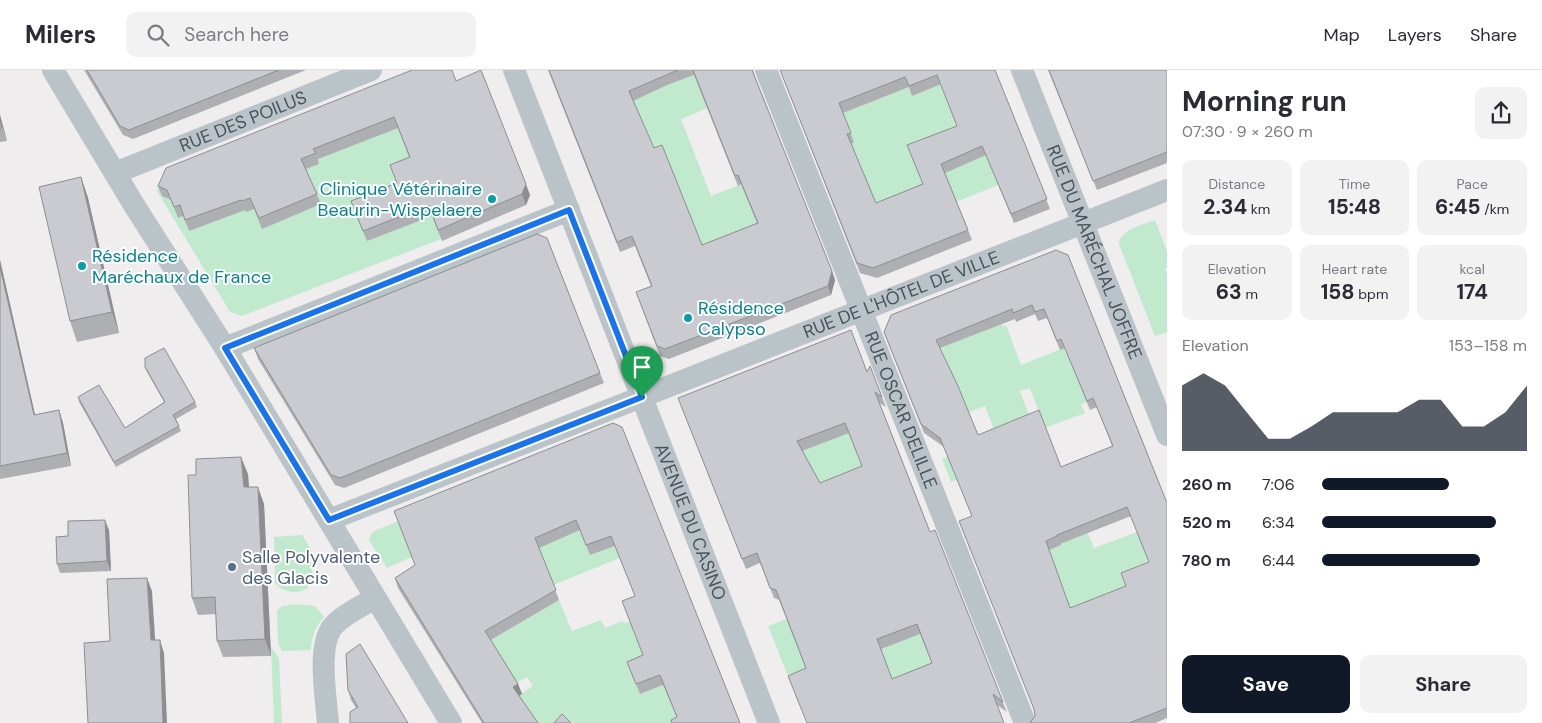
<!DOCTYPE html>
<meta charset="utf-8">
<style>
:root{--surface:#fff;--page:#f2f2f3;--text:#2b2b33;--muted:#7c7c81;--line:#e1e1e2;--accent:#111827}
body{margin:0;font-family:"DM Sans",sans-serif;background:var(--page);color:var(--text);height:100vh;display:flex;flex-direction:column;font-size:19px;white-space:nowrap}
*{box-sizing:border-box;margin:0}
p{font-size:16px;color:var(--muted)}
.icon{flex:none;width:28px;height:28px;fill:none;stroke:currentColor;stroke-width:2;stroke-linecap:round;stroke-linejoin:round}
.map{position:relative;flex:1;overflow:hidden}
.sheet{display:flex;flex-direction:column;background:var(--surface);width:375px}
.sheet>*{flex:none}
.pin{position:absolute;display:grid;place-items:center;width:42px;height:42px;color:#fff;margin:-51px -21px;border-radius:50% 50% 50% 0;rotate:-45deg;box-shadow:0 0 5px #0007}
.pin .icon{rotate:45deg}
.round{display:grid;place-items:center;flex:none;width:52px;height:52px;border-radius:10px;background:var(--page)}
.headline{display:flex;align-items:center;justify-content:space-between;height:85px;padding:0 15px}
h1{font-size:28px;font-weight:700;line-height:38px}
.metrics{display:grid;grid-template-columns:repeat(3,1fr);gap:8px;height:85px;padding:5px 15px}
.metrics div{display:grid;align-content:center;border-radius:10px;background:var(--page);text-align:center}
.metrics b{font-size:21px;font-weight:700}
.metrics small{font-size:14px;font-weight:400}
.metrics p{font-size:14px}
.chart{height:140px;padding:10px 15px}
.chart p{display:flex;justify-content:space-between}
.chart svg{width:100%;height:90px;margin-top:5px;fill:var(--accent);opacity:.7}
.cta{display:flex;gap:10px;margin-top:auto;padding:10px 15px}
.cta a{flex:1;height:58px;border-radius:10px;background:var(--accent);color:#fff;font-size:20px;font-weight:700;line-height:58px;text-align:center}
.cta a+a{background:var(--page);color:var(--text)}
ul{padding:0 15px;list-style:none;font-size:16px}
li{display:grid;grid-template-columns:80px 60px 1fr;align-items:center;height:38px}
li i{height:12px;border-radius:6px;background:var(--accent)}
header{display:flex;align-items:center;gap:30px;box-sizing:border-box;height:70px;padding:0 25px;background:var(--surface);border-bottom:1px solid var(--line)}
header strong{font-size:24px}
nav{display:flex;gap:28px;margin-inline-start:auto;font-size:18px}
.search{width:350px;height:45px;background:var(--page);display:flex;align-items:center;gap:12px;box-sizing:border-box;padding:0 18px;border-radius:10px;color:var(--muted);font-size:19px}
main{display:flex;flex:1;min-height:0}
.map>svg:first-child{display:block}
.green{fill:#c0e9cd}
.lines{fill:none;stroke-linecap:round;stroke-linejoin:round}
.street{stroke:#bac3c8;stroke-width:22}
.wall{fill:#adafb3;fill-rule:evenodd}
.shaded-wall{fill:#8d8e92}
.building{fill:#c9cbd0;stroke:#8d8e92;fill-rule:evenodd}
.route-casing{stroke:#fff;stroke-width:10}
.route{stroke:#1a73e8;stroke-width:6}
.culture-dot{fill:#0f9aa8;stroke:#fff;stroke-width:2}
.service-dot{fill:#5c6f8a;stroke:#fff;stroke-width:2}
.labels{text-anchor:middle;stroke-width:4;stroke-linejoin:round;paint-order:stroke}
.street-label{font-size:18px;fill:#485258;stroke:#fff}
.culture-label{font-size:18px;fill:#0d838f;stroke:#fff;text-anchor:start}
.service-label{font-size:18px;fill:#4e5e75;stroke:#fff;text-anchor:start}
</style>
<header>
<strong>Milers</strong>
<div class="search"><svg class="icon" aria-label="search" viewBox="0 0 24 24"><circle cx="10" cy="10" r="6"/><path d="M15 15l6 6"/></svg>Search here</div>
<nav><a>Map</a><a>Layers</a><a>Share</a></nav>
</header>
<main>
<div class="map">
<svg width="1167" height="653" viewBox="0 0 1167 653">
<rect width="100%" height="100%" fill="#f0edee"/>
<g class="green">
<polygon points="708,0 710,0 708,38 681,49 711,126 786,97 762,162 706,185 632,98 604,19 677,11"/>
<polygon points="947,12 983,63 937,83 935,146 880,147 846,75 854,72 843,43 909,17"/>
<polygon points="443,50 394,105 401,124 355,142 368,171 423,121 441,169 242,246 230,242 157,121 160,113 172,131 178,148 183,146 189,161 294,101 317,89 397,57"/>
<polygon points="989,79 998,115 956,132 940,93"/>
<path d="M 1155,150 L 1167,181 L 1167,198 L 1165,199 L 1167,204 L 1167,262 L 1155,266 L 1119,174 C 1120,159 1143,155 1155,150 Z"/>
<polygon points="1000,251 1003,257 1006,255 1021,295 1066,277 1071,290 1070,291 1088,332 1081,334 1085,343 1045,358 1030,318 1020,321 1030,348 1003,392 951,412 942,389 983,373 995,362 985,336 959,346 929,274"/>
<polygon points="849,362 867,406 823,423 794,384"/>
<polygon points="1008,416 1083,452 1094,478 1137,462 1153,500 1130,525 1050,556"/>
<polygon points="570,420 590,485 615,476 620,488 553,515 538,478"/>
<polygon points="398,451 412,487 387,498 369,470 372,462"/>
<path d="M 302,465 C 305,470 308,474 310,479 C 312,486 314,509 310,515 C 302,526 282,523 275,513 L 274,467 Z"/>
<polygon points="559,530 572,561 601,550 605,558 622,551 626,553 633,550 647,595 640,624 663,615 671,633 688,653 527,653 516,627 533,616 527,607 515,614 480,577"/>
<path d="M 309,535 L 316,537 L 324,547 C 316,556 311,567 311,580 L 282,581 L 278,573 L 277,541 C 282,532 299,535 309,535 Z"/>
<polygon points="787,549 911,568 920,564 940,602 896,619 828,601 792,616 768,556"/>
<polygon points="271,577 279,588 282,653 274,653"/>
</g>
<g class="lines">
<g class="street">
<polyline points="53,0 134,135 225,278 451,653"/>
<path id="s1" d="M 514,0 L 769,653"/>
<path id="s2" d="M 766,0 L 1025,653"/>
<path id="s3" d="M 1022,0 L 1167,365"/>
<path id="s4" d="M 115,103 L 371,0"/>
<polyline points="225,278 569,140"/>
<path id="s5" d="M 329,450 L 1167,120"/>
<path d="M 328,653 C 326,627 316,572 335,554 C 346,543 362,536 375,528"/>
</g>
</g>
<g class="wall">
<polygon points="84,0 306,0 133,69 123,65"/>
<path d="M 548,0 L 753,0 L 754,4 L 835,210 L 831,225 L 669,289 L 660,286 L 636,222 L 651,216 L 635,176 L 620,182 ZM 694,5 L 738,116 L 741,114 L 757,153 L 702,175 L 654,78 L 633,31 L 667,15 Z"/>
<path d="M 780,0 L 995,0 L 1050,139 L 1014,153 L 986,85 L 945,103 L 972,170 L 877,208 L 860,203 ZM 941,14 L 957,56 L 922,114 L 876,133 L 851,74 L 854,72 L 843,43 L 909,17 L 912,26 Z"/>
<polygon points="1048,0 1167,0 1167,93 1097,120"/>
<polygon points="456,11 530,125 526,135 442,171 432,146 367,171 355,142 351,131 397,113 390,95 409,87 398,58 318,89 319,94 306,99 321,134 262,159 254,139 246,142 245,140 189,161 183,146 178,148 171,130 162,126 158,116"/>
<polygon points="0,45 7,71 0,72"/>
<polygon points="81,107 88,128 119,263 77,272 70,251"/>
<path d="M 1056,180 L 1167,433 L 1167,648 L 1155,653 L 1030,653 L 1035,646 L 1034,640 L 972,446 L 944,377 L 924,363 L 884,262 ZM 1035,244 L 1038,251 L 1047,248 L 1060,280 L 1065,278 L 1090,340 L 1097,337 L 1112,376 L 1061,397 L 978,365 L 940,278 L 1015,249 L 1016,252 ZM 1131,446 L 1149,492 L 1126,516 L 1070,538 L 1049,480 L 1061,475 L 1060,474 Z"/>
<polygon points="0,190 35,345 59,340 63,353 71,396 0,409"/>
<polygon points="254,278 600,303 604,313 344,418 335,415 258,289"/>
<polygon points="145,297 195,332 197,337 176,349 181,361 116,397 79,332 78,327 125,358 164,332 147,302"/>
<path d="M 867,302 L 882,327 L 886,337 L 879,333 L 930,462 L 1007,642 L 997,635 L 806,599 L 779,530 L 774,528 L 760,493 L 746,499 L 682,338 ZM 849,363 L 862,396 L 820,413 L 802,381 ZM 920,564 L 932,593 L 892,609 L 881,579 Z"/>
<polygon points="613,353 740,653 677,647 663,615 640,624 627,592 643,585 635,526 615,476 590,485 580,460 539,478 559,530 491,570 518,614 522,624 519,625 538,653 482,653 398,518 395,508 415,495"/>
<polygon points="248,404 249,417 264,434 271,586 223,587 217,571 216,544 198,545 192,528"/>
<polygon points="109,460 111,501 60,503 57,494 68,466"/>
<polygon points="348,620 408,653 356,638 351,630"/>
</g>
<g class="shaded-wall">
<polygon points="0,45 7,71 0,49"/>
<polygon points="81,107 88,128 119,263 112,242"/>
<polygon points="526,114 530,125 526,135 522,124"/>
<polygon points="0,190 38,358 34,345 0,197"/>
<polygon points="832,201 835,210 831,225 828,216"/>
<polygon points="59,340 63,353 71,396 67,383"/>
<polygon points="241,387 248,404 250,434 244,417"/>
<polygon points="258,417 264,434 271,586 265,569"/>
<polygon points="105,450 109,460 111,501 107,491"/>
<polygon points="147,508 152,521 156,583 151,570"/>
<polygon points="160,570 164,583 167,653 163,653"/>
<polygon points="518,614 522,624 517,627 513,617"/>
</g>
<g class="building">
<polygon points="87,0 279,0 129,60 120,56"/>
<polygon points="412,0 452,0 456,11 481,0 526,114 522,124 438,160 429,135 363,161 351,131 397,113 390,95 410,87 394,47 313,79 316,83 301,89 317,124 259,148 250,128 242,131 241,130 185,150 180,135 174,137 167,120 158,116 166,98"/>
<polygon points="549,0 678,0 629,21 654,78 662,75 702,175 758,153 738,105 735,106 693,0 752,0 832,201 828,216 665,279 657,276 636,222 652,216 632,166 617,172"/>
<path d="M 780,0 L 995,0 L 1047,129 L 1011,144 L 982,76 L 941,94 L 968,160 L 873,198 L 857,193 ZM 937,5 L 957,56 L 907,75 L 923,114 L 876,133 L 847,64 L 851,63 L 839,33 L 905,7 L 909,16 Z"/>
<polygon points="1049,0 1167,0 1167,82 1093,111"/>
<polygon points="0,49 2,58 0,58"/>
<polygon points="81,107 112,242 70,251 39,117"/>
<polygon points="537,164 547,168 600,303 340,408 331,405 254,278"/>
<path d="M 1056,180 L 1068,185 L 1167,433 L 1167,638 L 1129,653 L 1030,653 L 1035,646 L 1034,639 L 959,451 L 972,446 L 940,368 L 921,354 L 884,262 L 891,245 ZM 1032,235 L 1035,242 L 1044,239 L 1057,271 L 1061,269 L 1087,331 L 1093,328 L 1113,376 L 1061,397 L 1039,340 L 978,365 L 958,316 L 936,270 L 1012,239 L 1013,243 ZM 1127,437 L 1149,492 L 1121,503 L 1126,516 L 1070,538 L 1046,471 L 1057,466 L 1057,465 Z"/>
<polygon points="0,197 34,345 59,340 67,383 0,396"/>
<path d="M 851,260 L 867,302 L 870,296 L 882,327 L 875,322 L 930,462 L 935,460 L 1003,632 L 993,624 L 1004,653 L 807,653 L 788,606 L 806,598 L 776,520 L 770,518 L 757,483 L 742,489 L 678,328 ZM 845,353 L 862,396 L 820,413 L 797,371 ZM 917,554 L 932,593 L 892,609 L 877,569 Z"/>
<polygon points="164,278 195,332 173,345 179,356 114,392 78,327 99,315 125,358 165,332 145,297 145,288"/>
<polygon points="613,353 622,357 740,653 672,653 671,650 677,647 660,605 636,614 627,592 643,585 622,531 635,526 611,466 586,475 576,450 535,468 556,520 485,561 518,614 513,617 538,653 484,653 395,508 415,495 394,441"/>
<polygon points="241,387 244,417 258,417 265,569 217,571 215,527 192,528 188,405 196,405 196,389"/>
<polygon points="105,450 107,491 57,494 56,467 68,466 68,451"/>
<polygon points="147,508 151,570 160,570 163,653 88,653 84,573 110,571 107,509"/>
<polygon points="360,574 408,653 350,653 350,642 358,637 348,620 346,584"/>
<polygon points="562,644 571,653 554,653"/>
</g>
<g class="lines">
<g class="route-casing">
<polygon id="route" points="569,140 642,327 329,450 225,278"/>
</g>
<use href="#route" class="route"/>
</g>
<g class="culture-dot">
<circle cx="492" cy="129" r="5"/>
<circle cx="82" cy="196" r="5"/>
<circle cx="688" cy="248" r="5"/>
</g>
<circle class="service-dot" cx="232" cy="497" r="5"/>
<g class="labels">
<g class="street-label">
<text dy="6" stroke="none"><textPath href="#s4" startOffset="138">RUE DES POILUS</textPath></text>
<text dy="6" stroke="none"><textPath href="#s3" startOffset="196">RUE DU MARÉCHAL JOFFRE</textPath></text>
<text dy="6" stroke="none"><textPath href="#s5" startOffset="615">RUE DE L'HÔTEL DE VILLE</textPath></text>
<text dy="6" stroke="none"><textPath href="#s2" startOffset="366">RUE OSCAR DELILLE</textPath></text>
<text dy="6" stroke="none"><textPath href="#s1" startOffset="485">AVENUE DU CASINO</textPath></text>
</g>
<g class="culture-label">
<text x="482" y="125" text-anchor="end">Clinique Vétérinaire<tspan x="482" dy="21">Beaurin-Wispelaere</tspan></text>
<text x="92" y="192">Résidence<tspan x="92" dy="21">Maréchaux de France</tspan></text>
<text x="698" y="244">Résidence<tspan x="698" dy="21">Calypso</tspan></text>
</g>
<g class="service-label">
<text x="242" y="493">Salle Polyvalente<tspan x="242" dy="21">des Glacis</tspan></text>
</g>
</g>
</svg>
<div class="pin" style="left:642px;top:327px;background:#1e9e55"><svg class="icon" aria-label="arrive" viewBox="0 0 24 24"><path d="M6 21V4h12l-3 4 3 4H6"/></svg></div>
</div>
<section class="sheet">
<div class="headline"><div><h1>Morning run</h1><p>07:30 · 9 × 260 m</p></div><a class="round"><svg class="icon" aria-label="share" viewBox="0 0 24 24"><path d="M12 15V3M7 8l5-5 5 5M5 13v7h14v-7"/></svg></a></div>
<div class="metrics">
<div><p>Distance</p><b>2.34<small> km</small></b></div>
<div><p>Time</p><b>15:48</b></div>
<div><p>Pace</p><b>6:45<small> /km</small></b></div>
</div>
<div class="metrics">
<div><p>Elevation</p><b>63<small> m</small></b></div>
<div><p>Heart rate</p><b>158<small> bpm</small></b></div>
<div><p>kcal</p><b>174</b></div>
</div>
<div class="chart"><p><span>Elevation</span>153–158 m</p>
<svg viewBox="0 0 160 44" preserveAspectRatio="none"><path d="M0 44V12L10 6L20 12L30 25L40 38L50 38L60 32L70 25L80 25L90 25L100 25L110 19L120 19L130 32L140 32L150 25L160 12V44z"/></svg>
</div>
<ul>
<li><b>260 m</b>7:06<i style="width:62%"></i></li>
<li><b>520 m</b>6:34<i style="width:85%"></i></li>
<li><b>780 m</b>6:44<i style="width:77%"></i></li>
</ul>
<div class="cta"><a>Save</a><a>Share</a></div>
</section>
</main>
